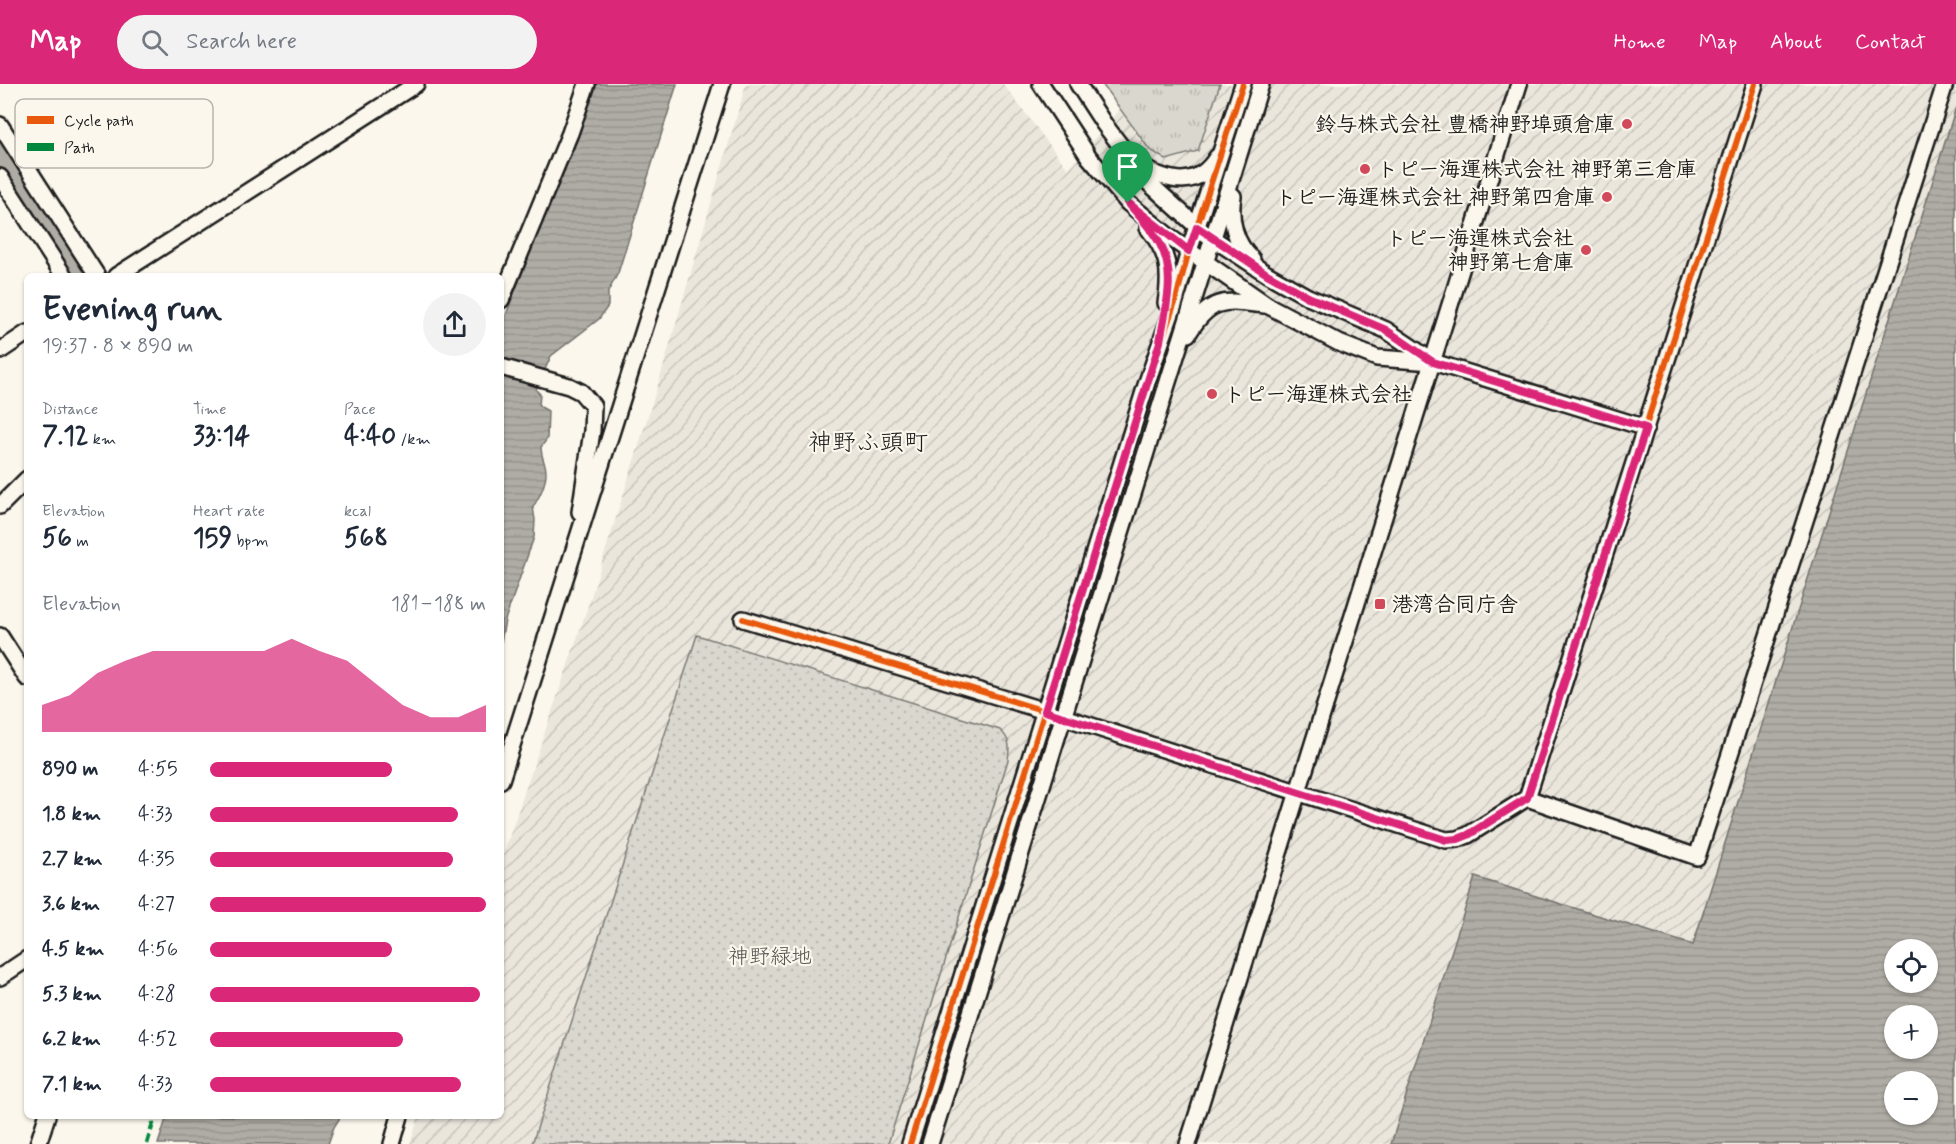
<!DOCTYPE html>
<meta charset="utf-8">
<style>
:root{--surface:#fff;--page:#f2f2f3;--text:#1f2937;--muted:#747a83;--accent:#db2777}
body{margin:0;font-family:Mynerve,"Klee One",sans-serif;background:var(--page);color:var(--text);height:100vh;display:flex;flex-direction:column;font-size:22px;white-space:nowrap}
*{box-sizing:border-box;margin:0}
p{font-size:20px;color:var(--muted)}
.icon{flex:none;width:33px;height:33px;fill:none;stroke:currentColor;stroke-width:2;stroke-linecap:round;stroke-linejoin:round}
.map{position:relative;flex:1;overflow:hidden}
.drawer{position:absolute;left:24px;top:189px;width:480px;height:846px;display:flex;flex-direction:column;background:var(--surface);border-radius:9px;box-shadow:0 2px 4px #0004}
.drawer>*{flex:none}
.buttons{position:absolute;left:1884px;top:855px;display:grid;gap:12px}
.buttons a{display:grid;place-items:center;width:54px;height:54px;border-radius:50%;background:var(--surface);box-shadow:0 2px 4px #0004;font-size:30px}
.pin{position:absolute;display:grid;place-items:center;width:51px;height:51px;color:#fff;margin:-62px -26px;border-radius:50% 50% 50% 0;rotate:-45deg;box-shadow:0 0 6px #0007}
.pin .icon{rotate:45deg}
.round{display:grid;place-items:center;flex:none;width:63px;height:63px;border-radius:32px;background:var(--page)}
.overview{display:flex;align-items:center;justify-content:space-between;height:102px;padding:0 18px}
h1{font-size:33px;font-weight:800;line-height:45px}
.figures{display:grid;grid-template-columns:repeat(3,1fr);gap:9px;height:102px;padding:6px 18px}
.figures div{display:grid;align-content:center}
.figures b{font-size:26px;font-weight:800}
.figures small{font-size:16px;font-weight:400}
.figures p{font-size:16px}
.chart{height:168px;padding:12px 18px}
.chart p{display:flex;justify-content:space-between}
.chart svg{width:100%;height:108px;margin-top:6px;fill:var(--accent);opacity:.7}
ul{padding:0 18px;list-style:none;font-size:20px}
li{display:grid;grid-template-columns:96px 72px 1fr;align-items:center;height:45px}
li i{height:15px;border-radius:8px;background:var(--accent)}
header{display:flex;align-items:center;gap:36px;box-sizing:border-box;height:84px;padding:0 30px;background:var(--accent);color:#fff}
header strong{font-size:28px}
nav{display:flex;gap:33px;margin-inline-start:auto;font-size:21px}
.search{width:420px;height:54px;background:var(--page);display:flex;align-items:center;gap:15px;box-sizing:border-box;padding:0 21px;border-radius:33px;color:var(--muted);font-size:22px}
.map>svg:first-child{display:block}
.industrial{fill:url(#industrial-furrows)}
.grass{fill:url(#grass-tufts);stroke:#7b7a75;stroke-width:1.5}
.park{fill:url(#park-dots);stroke:#7b7a75;stroke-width:1.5}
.water{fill:url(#water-rules);stroke:#74726e;stroke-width:1.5;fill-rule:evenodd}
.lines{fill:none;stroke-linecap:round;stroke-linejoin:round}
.river{stroke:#afaca5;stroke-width:27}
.minor-casing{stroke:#1c1c1c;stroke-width:20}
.minor{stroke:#fbf7ec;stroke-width:15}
.quiet{stroke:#00873e;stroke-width:4.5;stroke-dasharray:9 4.5;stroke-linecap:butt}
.cycleway-casing{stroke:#fbf7ec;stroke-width:10}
.cycleway{stroke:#e8590c;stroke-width:6}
.route-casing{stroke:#fff;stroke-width:12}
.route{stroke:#db2777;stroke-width:8}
.poi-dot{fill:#d1495b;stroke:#fbf7ec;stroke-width:2}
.labels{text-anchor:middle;stroke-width:4.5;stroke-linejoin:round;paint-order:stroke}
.poi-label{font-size:21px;font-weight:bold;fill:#1c1c1c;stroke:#fbf7ec;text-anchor:end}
.park-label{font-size:21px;fill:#555451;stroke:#fbf7ec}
.quarter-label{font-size:24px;fill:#1c1c1c;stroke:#fbf7ec}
.key{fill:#fbf7ec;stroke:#b8b5ae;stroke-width:1.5}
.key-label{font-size:16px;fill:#1c1c1c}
</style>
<header>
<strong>Map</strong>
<div class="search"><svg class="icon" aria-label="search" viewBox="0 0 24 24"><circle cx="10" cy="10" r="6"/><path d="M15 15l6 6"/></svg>Search here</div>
<nav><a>Home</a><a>Map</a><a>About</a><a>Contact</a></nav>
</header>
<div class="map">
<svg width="1956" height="1060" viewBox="0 0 1956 1060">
<defs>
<pattern id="industrial-furrows" width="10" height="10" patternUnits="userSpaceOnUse" patternTransform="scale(1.5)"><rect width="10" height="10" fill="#eae6dc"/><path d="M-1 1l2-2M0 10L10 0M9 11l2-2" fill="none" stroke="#c8c5bc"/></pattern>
<pattern id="grass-tufts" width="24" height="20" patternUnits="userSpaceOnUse" patternTransform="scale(1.5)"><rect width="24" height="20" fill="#dad7ce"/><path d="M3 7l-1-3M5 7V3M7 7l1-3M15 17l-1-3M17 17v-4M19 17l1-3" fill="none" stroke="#bab8b0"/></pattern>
<pattern id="park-dots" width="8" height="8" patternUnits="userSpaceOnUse" patternTransform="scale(1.5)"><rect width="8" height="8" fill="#dad7ce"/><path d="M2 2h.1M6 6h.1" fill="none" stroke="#bab8b0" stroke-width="1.8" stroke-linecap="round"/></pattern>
<pattern id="water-rules" width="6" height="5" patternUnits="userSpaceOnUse" patternTransform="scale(1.5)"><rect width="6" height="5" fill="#afaca5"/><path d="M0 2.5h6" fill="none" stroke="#96938d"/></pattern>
</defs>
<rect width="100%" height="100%" fill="#fbf7ec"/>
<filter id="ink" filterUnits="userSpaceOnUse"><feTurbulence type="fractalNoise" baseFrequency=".0167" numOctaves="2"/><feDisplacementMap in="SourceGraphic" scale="12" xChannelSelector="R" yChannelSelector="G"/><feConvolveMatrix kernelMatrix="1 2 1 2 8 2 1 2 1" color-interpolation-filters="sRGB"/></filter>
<g filter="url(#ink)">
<polygon class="industrial" points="746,0 1003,0 1068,85 1119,26 1149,65 1166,76 1198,67 1220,0 1956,0 1956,23 1693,861 1475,794 1391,1060 410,1060 419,1032 501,1032 501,777 591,513 660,294"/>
<polygon class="grass" points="1102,0 1220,0 1198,67 1166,76 1149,65"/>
<path class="park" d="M 697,551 L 1000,646 C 1010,655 1010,662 1008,676 L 888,1060 L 532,1060 Z"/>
<g class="water">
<path d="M 594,0 L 677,0 L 618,189 L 608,208 L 608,222 L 599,235 L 551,272 L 536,306 L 540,310 L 539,322 L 548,327 L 547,355 L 541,363 C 541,370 543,375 545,381 C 549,395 540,412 533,423 L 535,436 L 534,453 L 505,536 L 501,558 L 501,244 Z"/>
<path d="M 1956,23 L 1956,1060 L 1391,1060 L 1475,793 L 1693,861 ZM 1894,866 L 1928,866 L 1928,898 L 1894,898 ZM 1894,932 L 1928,932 L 1928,964 L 1894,964 ZM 1894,998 L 1928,998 L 1928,1030 L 1894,1030 Z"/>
<polygon points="167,1032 341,1032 334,1043 328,1060 158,1060"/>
</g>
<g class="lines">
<polyline class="river" points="0,70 79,192"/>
<g class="minor-casing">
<g id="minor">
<polyline points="1041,0 1089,73 1128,119 1172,155 1267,221 1339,259 1377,274 1433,278 1646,344"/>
<polyline points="1078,0 1104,40 1150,100 1203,148 1267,190 1308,213 1386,246 1432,277"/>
<polyline points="0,41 97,192"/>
<path d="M 1138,82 C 1168,97 1196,107 1217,73"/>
<polyline points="0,93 64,192"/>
<path d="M 1233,112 C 1229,136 1235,159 1252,175"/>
<path d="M 1148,144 C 1169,170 1171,187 1166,219"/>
<polyline points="116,192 416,0"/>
<polyline points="501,216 570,49 587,0"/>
<path d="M 1188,250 C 1210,213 1225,216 1264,221"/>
<polyline points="0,267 27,249"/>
<polyline points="501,283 569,302 581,308 593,322 592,347 580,428"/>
<polyline points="0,422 27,395"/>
<polyline points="743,535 1045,627 1446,756 1458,755 1468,751 1527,714 1755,0"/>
<polyline points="0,552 27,594"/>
<polyline points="501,696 722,0"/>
<polyline points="1527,714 1697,773 1945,0"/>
<polyline points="0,893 27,875"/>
<polyline points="38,1060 47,1032"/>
<polyline points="392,1060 400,1032"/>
<polyline points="910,1060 1147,298 1175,218 1189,167 1243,0"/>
<polyline points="930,1060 1261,0"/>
<polyline points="1188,1060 1519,0"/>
</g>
</g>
<use href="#minor" class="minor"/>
<polyline class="quiet" points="147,1060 155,1032"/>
<g class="cycleway-casing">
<g id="cycleway">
<polyline points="743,535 1045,627 1446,756 1458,755 1468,751 1527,714 1755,0"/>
<polyline points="910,1060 1147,298 1175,218 1189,167 1243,0"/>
</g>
</g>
<use href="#cycleway" class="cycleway"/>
</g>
</g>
<g class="lines" filter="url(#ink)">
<g class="route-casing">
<path id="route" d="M 1128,119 L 1189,167 L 1197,143 L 1267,190 L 1308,213 L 1386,246 L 1433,278 L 1646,344 L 1527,714 L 1468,751 L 1458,755 L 1446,756 L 1045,627 L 1160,258 C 1165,225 1177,191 1160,160 C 1152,145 1139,132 1128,119 Z"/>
</g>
<use href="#route" class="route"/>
</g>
<g class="poi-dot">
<circle cx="1627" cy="40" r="6"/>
<circle cx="1365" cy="85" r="6"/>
<circle cx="1607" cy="113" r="6"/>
<circle cx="1586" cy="166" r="6"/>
<circle cx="1212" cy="310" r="6"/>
<rect x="1374" y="514" width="12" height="12" rx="3"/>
</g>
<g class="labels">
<g class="poi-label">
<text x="1615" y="47">鈴与株式会社 豊橋神野埠頭倉庫</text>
<text x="1377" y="92" text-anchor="start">トピー海運株式会社 神野第三倉庫</text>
<text x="1595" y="120">トピー海運株式会社 神野第四倉庫</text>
<text x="1574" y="161">トピー海運株式会社<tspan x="1574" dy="24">神野第七倉庫</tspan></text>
<text x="1224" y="317" text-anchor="start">トピー海運株式会社</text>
<text x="1392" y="527" text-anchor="start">港湾合同庁舎</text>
</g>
<g class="park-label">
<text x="770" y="879">神野緑地</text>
</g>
<g class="quarter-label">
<text x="868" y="366">神野ふ頭町</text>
</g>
</g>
<rect x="15" y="15" width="198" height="69" rx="9" class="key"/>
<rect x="27" y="32" width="27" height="8" fill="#e8590c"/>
<rect x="27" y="59" width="27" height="8" fill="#00873e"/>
<g class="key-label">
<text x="64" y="42">Cycle path</text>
<text x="64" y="69">Path</text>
</g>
</svg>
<div class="buttons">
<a><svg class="icon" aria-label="locate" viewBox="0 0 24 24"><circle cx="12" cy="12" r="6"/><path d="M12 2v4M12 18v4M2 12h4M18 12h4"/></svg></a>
<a>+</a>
<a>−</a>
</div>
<div class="pin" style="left:1128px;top:119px;background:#1e9e55"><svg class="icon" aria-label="arrive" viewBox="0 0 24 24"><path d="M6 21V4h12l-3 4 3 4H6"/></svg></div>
<section class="drawer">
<div class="overview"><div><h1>Evening run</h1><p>19:37 · 8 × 890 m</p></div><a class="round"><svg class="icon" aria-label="share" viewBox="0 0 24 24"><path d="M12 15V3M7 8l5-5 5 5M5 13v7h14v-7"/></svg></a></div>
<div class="figures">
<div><p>Distance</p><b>7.12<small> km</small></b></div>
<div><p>Time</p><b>33:14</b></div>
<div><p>Pace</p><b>4:40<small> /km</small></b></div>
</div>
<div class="figures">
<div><p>Elevation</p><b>56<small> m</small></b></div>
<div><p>Heart rate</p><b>159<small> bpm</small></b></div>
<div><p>kcal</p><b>568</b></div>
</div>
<div class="chart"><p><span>Elevation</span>181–188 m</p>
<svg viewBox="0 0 160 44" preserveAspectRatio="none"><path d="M0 44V33L10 29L20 20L30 15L40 11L50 11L60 11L70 11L80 11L90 6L100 11L110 15L120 24L130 33L140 38L150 38L160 33V44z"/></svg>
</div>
<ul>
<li><b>890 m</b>4:55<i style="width:66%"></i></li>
<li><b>1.8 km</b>4:33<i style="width:90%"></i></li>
<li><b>2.7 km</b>4:35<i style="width:88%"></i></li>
<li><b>3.6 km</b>4:27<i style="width:100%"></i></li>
<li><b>4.5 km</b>4:56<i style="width:66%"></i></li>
<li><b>5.3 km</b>4:28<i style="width:98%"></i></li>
<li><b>6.2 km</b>4:52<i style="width:70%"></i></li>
<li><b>7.1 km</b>4:33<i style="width:91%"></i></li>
</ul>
</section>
</div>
